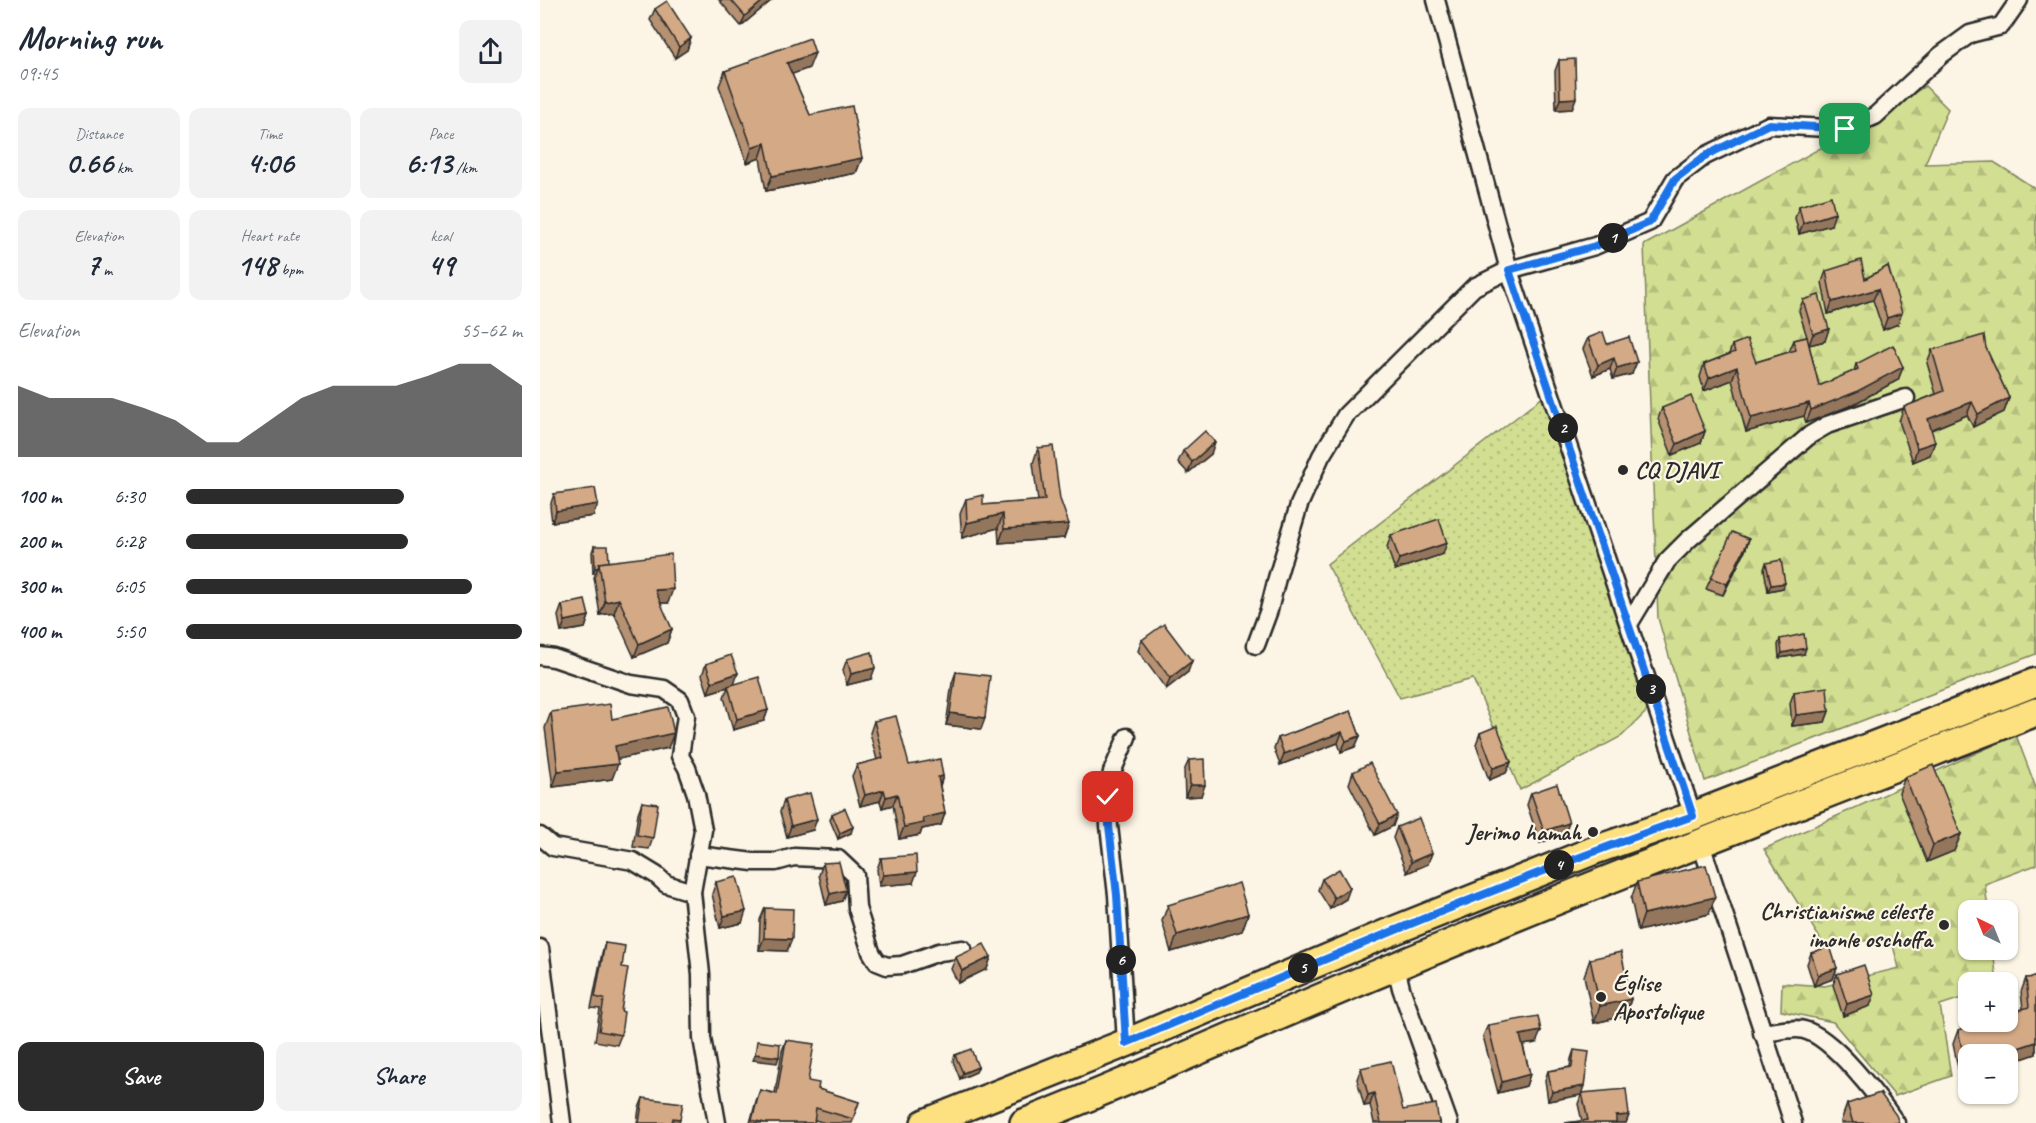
<!DOCTYPE html>
<meta charset="utf-8">
<style>
:root{--surface:#fff;--page:#f2f2f3;--text:#1f2937;--muted:#747a83;--accent:#2b2b2b}
body{margin:0;font-family:Caveat,sans-serif;background:var(--page);color:var(--text);height:100vh;display:flex;flex-direction:column;font-size:22px;white-space:nowrap}
*{box-sizing:border-box;margin:0}
p{font-size:20px;color:var(--muted)}
.icon{flex:none;width:33px;height:33px;fill:none;stroke:currentColor;stroke-width:2;stroke-linecap:round;stroke-linejoin:round}
.map{position:relative;flex:1;overflow:hidden}
.sheet{display:flex;flex-direction:column;background:var(--surface);width:540px}
.sheet>*{flex:none}
.needle{width:39px;rotate:317deg}
.controls{position:absolute;left:1418px;top:900px;display:grid;gap:12px}
.controls a{display:grid;place-items:center;width:60px;height:60px;border-radius:12px;background:var(--surface);box-shadow:0 2px 4px #0004;font-size:30px}
.pin{position:absolute;display:grid;place-items:center;width:51px;height:51px;color:#fff;margin:-26px;border-radius:12px;box-shadow:0 3px 9px #0006}
.km{position:absolute;width:30px;height:30px;margin:-15px;border-radius:50%;background:#222;color:#fff;font-size:16px;line-height:30px;text-align:center}
.round{display:grid;place-items:center;flex:none;width:63px;height:63px;border-radius:12px;background:var(--page)}
.summary{display:flex;align-items:center;justify-content:space-between;height:102px;padding:0 18px}
h1{font-size:33px;font-weight:800;line-height:45px}
.stats{display:grid;grid-template-columns:repeat(3,1fr);gap:9px;height:102px;padding:6px 18px}
.stats div{display:grid;align-content:center;border-radius:12px;background:var(--page);text-align:center}
.stats b{font-size:30px;font-weight:800}
.stats small{font-size:16px;font-weight:400}
.stats p{font-size:16px}
.chart{height:168px;padding:12px 18px}
.chart p{display:flex;justify-content:space-between}
.chart svg{width:100%;height:108px;margin-top:6px;fill:var(--accent);opacity:.7}
.cta{display:flex;gap:12px;margin-top:auto;padding:12px 18px}
.cta a{flex:1;height:69px;border-radius:12px;background:var(--accent);color:#fff;font-size:24px;font-weight:800;line-height:69px;text-align:center}
.cta a+a{background:var(--page);color:var(--text)}
ul{padding:0 18px;list-style:none;font-size:20px}
li{display:grid;grid-template-columns:96px 72px 1fr;align-items:center;height:45px}
li i{height:15px;border-radius:8px;background:var(--accent)}
main{display:flex;flex:1;min-height:0}
.map>svg:first-child{display:block}
.grass{fill:url(#grass-dots);stroke:#7e845e;stroke-width:1.5}
.forest{fill:url(#forest-firs);stroke:#7e845e;stroke-width:1.5}
.lines{fill:none;stroke-linecap:round;stroke-linejoin:round}
.street-casing{stroke:#2b2b2b;stroke-width:21}
.primary-casing{stroke:#2b2b2b;stroke-width:32}
.street{stroke:#fcf5e5;stroke-width:16}
.primary{stroke:#fde080;stroke-width:27}
.wall{fill:#b69172;stroke:#2b2b2b;stroke-width:1.5}
.shaded-wall{fill:#94765d;stroke:#2b2b2b;stroke-width:1.5}
.building{fill:#d4a985;stroke:#2b2b2b;stroke-width:1.5}
.route-casing{stroke:#fff;stroke-width:12}
.route{stroke:#1a73e8;stroke-width:8}
.poi-dot{fill:#2b2b2b;stroke:#fcf5e5;stroke-width:2}
.labels{text-anchor:middle;stroke-width:4.5;stroke-linejoin:round;paint-order:stroke}
.poi-label{font-size:24px;font-weight:bold;fill:#2b2b2b;stroke:#fcf5e5;text-anchor:start}
</style>
<main>
<section class="sheet">
<div class="summary"><div><h1>Morning run</h1><p>09:45</p></div><a class="round"><svg class="icon" aria-label="share" viewBox="0 0 24 24"><path d="M12 15V3M7 8l5-5 5 5M5 13v7h14v-7"/></svg></a></div>
<div class="stats">
<div><p>Distance</p><b>0.66<small> km</small></b></div>
<div><p>Time</p><b>4:06</b></div>
<div><p>Pace</p><b>6:13<small> /km</small></b></div>
</div>
<div class="stats">
<div><p>Elevation</p><b>7<small> m</small></b></div>
<div><p>Heart rate</p><b>148<small> bpm</small></b></div>
<div><p>kcal</p><b>49</b></div>
</div>
<div class="chart"><p><span>Elevation</span>55–62 m</p>
<svg viewBox="0 0 160 44" preserveAspectRatio="none"><path d="M0 44V15L10 20L20 20L30 20L40 24L50 29L60 38L70 38L80 29L90 20L100 15L110 15L120 15L130 11L140 6L150 6L160 15V44z"/></svg>
</div>
<ul>
<li><b>100 m</b>6:30<i style="width:65%"></i></li>
<li><b>200 m</b>6:28<i style="width:66%"></i></li>
<li><b>300 m</b>6:05<i style="width:85%"></i></li>
<li><b>400 m</b>5:50<i style="width:100%"></i></li>
</ul>
<div class="cta"><a>Save</a><a>Share</a></div>
</section>
<div class="map">
<svg width="1496" height="1123" viewBox="0 0 1496 1123">
<defs>
<pattern id="grass-dots" width="8" height="8" patternUnits="userSpaceOnUse" patternTransform="scale(1.5)"><rect width="8" height="8" fill="#d2de91"/><path d="M2 2h.1M6 6h.1" fill="none" stroke="#b4bf7d" stroke-width="1.8" stroke-linecap="round"/></pattern>
<pattern id="forest-firs" width="22" height="20" patternUnits="userSpaceOnUse" patternTransform="scale(1.5)"><rect width="22" height="20" fill="#d2de91"/><path d="M5 1l3.5 6h-7zM16 11l3.5 6h-7z" fill="#b4bf7d"/></pattern>
</defs>
<rect width="100%" height="100%" fill="#fcf5e5"/>
<filter id="ink" filterUnits="userSpaceOnUse"><feTurbulence type="fractalNoise" baseFrequency=".0167" numOctaves="2"/><feDisplacementMap in="SourceGraphic" scale="12" xChannelSelector="R" yChannelSelector="G"/><feConvolveMatrix kernelMatrix="1 2 1 2 8 2 1 2 1" color-interpolation-filters="sRGB"/></filter>
<g filter="url(#ink)">
<polygon class="grass" points="1017,386 1118,700 1082,736 980,790 933,679 860,698 787,564"/>
<g class="forest">
<polygon points="1385,86 1408,109 1385,164 1454,162 1496,189 1496,654 1165,781 1118,618 1104,245 1328,122"/>
<polygon points="1476,735 1496,788 1496,865 1445,884 1448,910 1428,910 1428,950 1453,950 1457,982 1428,982 1428,996 1400,1005 1411,1076 1355,1096 1293,1022 1241,1011 1242,983 1285,986 1359,968 1351,938 1284,945 1224,849"/>
</g>
<g class="lines">
<g class="street-casing">
<g id="street">
<polyline points="896,0 969,270 1153,816"/>
<polyline points="1089,624 1127,561 1148,540 1270,435 1287,425 1366,398"/>
<polyline points="716,645 729,610 737,578 759,505 781,456 806,415 934,287 969,270 1055,246 1110,222 1135,179 1165,156 1229,125 1305,129 1335,116 1401,55 1430,34 1461,26 1479,0"/>
<polyline points="0,656 14,658 91,684 124,689 140,700 146,716 140,756 147,768 156,794 163,830 152,892 161,974 162,1038 177,1123"/>
<polyline points="0,836 13,847 93,861 116,875 126,884 152,892"/>
<polyline points="1161,844 1253,1123"/>
<polyline points="158,855 213,862 236,862 254,857 298,859 315,875 317,908 331,952 337,962 347,966 362,965 399,952 423,949"/>
<polyline points="0,948 22,1123"/>
<polyline points="856,967 861,988 909,1123"/>
<path d="M 1222,1033 C 1233,1032 1255,1027 1264,1030 C 1293,1037 1339,1098 1356,1123"/>
<polyline points="586,1043 577,895 569,826 568,797 572,772 587,737"/>
</g>
</g>
<g class="primary-casing">
<g id="primary">
<polyline points="385,1123 586,1043 850,932 1055,850 1153,816 1496,682"/>
<path d="M 484,1123 C 589,1082 693,1035 797,991 C 1028,893 1263,803 1496,712"/>
</g>
</g>
<use href="#street" class="street"/>
<use href="#primary" class="primary"/>
</g>
<g class="wall">
<polygon points="179,0 232,0 201,26"/>
<polygon points="115,9 151,38 147,50 135,58 110,20"/>
<polygon points="210,60 269,68 252,74 270,115 322,158 316,173 226,191 220,158 207,163 179,86 185,71 209,63"/>
<polygon points="1019,60 1032,109 1016,110 1015,71"/>
<polygon points="1259,206 1291,225 1259,234 1255,218"/>
<polygon points="1348,266 1358,324 1343,330 1333,300 1288,314 1282,282 1286,271 1325,279"/>
<polygon points="1263,300 1285,341 1269,345 1279,386 1314,371 1316,364 1363,367 1358,380 1312,405 1266,423 1264,416 1206,432 1192,380 1164,391 1160,377 1164,364 1189,354 1192,345 1216,362 1249,352 1254,340 1267,337 1259,311"/>
<polygon points="1048,338 1067,344 1092,374 1073,379 1070,369 1053,376 1043,349"/>
<polygon points="1446,348 1469,398 1464,412 1433,427 1427,415 1391,430 1390,455 1373,462 1359,421 1364,407 1396,394 1387,363 1392,350"/>
<polygon points="1122,408 1165,431 1161,443 1132,455 1118,419"/>
<polygon points="498,448 524,538 459,543 458,528 422,538 420,514 426,499 443,505 498,501 493,463"/>
<polygon points="643,451 671,454 648,473 638,462"/>
<polygon points="14,494 53,516 12,522 10,506"/>
<polygon points="851,535 903,554 855,570 847,547"/>
<polygon points="1209,539 1205,551 1183,595 1166,589 1171,578"/>
<polygon points="54,546 69,562 128,603 120,603 132,629 127,643 94,657 74,613 60,615 54,577 56,573 53,573 52,552"/>
<polygon points="1226,563 1243,588 1228,591 1224,569"/>
<polygon points="22,605 49,616 45,628 21,632 18,616"/>
<polygon points="1240,639 1264,654 1239,658 1238,645"/>
<polygon points="602,640 648,672 626,689 598,651"/>
<polygon points="307,659 331,679 307,685 303,670"/>
<polygon points="166,664 228,710 224,721 193,730 184,697 188,687 168,693 162,675"/>
<polygon points="416,672 445,718 441,729 406,725 412,683"/>
<polygon points="1254,692 1289,711 1285,722 1252,726 1250,703"/>
<polygon points="811,711 820,736 815,747 801,752 798,743 740,765 734,749 738,738"/>
<polygon points="11,712 72,719 128,748 77,759 72,779 13,787 5,728"/>
<polygon points="334,721 369,765 403,776 400,786 405,813 401,825 382,829 380,835 359,839 353,805 342,808 340,801 320,806 312,776 317,765 337,760 330,733"/>
<polygon points="940,733 971,762 966,773 949,780 936,744"/>
<polygon points="649,760 661,796 645,797 644,771"/>
<polygon points="813,772 853,826 835,835 809,784"/>
<polygon points="1365,777 1421,834 1414,851 1387,862 1359,793"/>
<polygon points="991,793 1025,834 1000,843 987,805"/>
<polygon points="244,800 273,830 247,837 240,812"/>
<polygon points="102,802 113,838 109,849 93,847 98,813"/>
<polygon points="292,814 311,833 298,839 290,820"/>
<polygon points="857,827 888,864 867,873 853,838"/>
<polygon points="341,858 373,883 339,886 337,869"/>
<polygon points="283,863 302,901 286,905 279,875"/>
<polygon points="782,879 806,899 790,909 778,890"/>
<polygon points="176,882 202,923 180,928 172,894"/>
<polygon points="1097,882 1169,914 1098,931 1091,899"/>
<polygon points="628,905 708,914 702,931 631,952 622,921"/>
<polygon points="225,908 252,939 247,951 219,950 220,920"/>
<polygon points="65,943 82,967 81,1035 77,1045 55,1041 60,1009 51,1008 62,953"/>
<polygon points="1271,953 1297,968 1293,979 1274,986 1267,964"/>
<polygon points="416,957 451,957 447,969 418,983 411,969"/>
<polygon points="1050,959 1091,999 1085,1016 1054,1023 1044,976"/>
<polygon points="1297,974 1330,1006 1303,1016 1293,985"/>
<polygon points="1496,977 1496,1054 1467,1064 1467,1054 1428,1054 1419,1072 1413,1044 1418,1030 1483,1009 1481,992 1486,978"/>
<polygon points="948,1025 996,1043 983,1045 990,1074 986,1086 958,1093 943,1036"/>
<polygon points="246,1040 268,1081 278,1089 319,1102 312,1123 285,1123 275,1120 274,1123 210,1123 216,1101 220,1090 235,1093 242,1051"/>
<polygon points="1034,1050 1041,1095 1008,1101 1005,1080 1008,1071 1030,1067 1031,1059"/>
<polygon points="415,1055 438,1067 436,1072 420,1079 413,1061"/>
<polygon points="821,1068 863,1110 899,1123 834,1123 830,1105 824,1106 817,1079"/>
<polygon points="1042,1093 1089,1115 1086,1123 1025,1123 1042,1121 1038,1104"/>
<polygon points="103,1098 140,1119 139,1123 97,1123 99,1108"/>
<polygon points="1307,1104 1359,1123 1301,1123 1301,1121"/>
</g>
<g class="shaded-wall">
<polygon points="224,0 232,0 201,26 205,16"/>
<polygon points="151,38 147,50 135,58 139,47"/>
<polygon points="275,53 269,68 242,78 247,63"/>
<polygon points="1036,98 1032,109 1016,110 1020,99"/>
<polygon points="225,143 220,158 207,163 212,148"/>
<polygon points="322,158 316,173 226,191 232,176"/>
<polygon points="1295,213 1291,225 1259,234 1263,223"/>
<polygon points="1338,289 1333,300 1288,314 1292,302"/>
<polygon points="1362,313 1358,324 1343,330 1347,318"/>
<polygon points="1289,329 1285,341 1269,345 1273,334"/>
<polygon points="1074,358 1070,369 1053,376 1058,365"/>
<polygon points="1097,362 1092,374 1073,379 1077,368"/>
<polygon points="1197,367 1192,380 1164,391 1169,378"/>
<polygon points="1363,367 1358,380 1312,405 1266,423 1271,410"/>
<polygon points="1469,398 1464,412 1433,427 1438,414"/>
<polygon points="1432,402 1427,415 1383,433 1388,419"/>
<polygon points="1269,403 1264,416 1206,432 1211,418"/>
<polygon points="1165,431 1161,443 1132,455 1137,444"/>
<polygon points="675,442 671,454 648,473 652,462"/>
<polygon points="1395,442 1390,455 1373,462 1377,448"/>
<polygon points="58,504 53,516 12,522 16,511"/>
<polygon points="463,514 458,528 422,538 427,523"/>
<polygon points="529,524 524,538 459,543 464,529"/>
<polygon points="1209,539 1205,551 1183,595 1187,584"/>
<polygon points="907,543 903,554 855,570 859,559"/>
<polygon points="55,568 58,568 56,573 53,573"/>
<polygon points="1245,583 1243,588 1228,591 1231,585"/>
<polygon points="133,589 128,603 110,603 115,590"/>
<polygon points="79,599 74,613 60,615 65,602"/>
<polygon points="49,616 45,628 21,632 25,621"/>
<polygon points="132,629 127,643 94,657 99,644"/>
<polygon points="1266,648 1264,654 1239,658 1242,653"/>
<polygon points="652,661 648,672 626,689 630,678"/>
<polygon points="335,668 331,679 307,685 311,674"/>
<polygon points="198,673 194,685 168,693 172,682"/>
<polygon points="228,710 224,721 193,730 197,719"/>
<polygon points="1289,711 1285,722 1252,726 1256,715"/>
<polygon points="410,713 445,718 441,729 406,725"/>
<polygon points="802,732 798,743 740,765 744,754"/>
<polygon points="134,733 128,748 70,761 75,746"/>
<polygon points="820,736 815,747 801,752 806,741"/>
<polygon points="971,762 966,773 949,780 953,768"/>
<polygon points="78,764 72,779 13,787 18,771"/>
<polygon points="403,776 399,788 398,777"/>
<polygon points="650,785 665,785 661,796 645,797"/>
<polygon points="344,790 340,801 320,806 325,795"/>
<polygon points="357,794 353,805 342,808 346,797"/>
<polygon points="405,813 401,825 382,829 380,835 359,839 364,827 383,818"/>
<polygon points="857,815 853,826 835,835 840,824"/>
<polygon points="277,819 273,830 247,837 251,826"/>
<polygon points="1029,823 1025,834 1000,843 1004,831"/>
<polygon points="313,827 311,833 298,839 300,833"/>
<polygon points="1421,834 1414,851 1387,862 1393,845"/>
<polygon points="892,853 888,864 867,873 871,862"/>
<polygon points="377,872 373,883 339,886 343,875"/>
<polygon points="810,888 806,899 790,909 794,898"/>
<polygon points="306,890 302,901 286,905 290,894"/>
<polygon points="1175,897 1169,914 1098,931 1104,914"/>
<polygon points="206,911 202,923 180,928 184,916"/>
<polygon points="708,914 702,931 631,952 637,935"/>
<polygon points="224,938 252,939 247,951 219,950"/>
<polygon points="451,957 447,969 418,983 422,971"/>
<polygon points="1297,968 1293,979 1274,986 1278,975"/>
<polygon points="1334,995 1330,1006 1303,1016 1307,1004"/>
<polygon points="1091,999 1085,1016 1054,1023 1060,1006"/>
<polygon points="1001,1031 996,1043 976,1046 980,1035"/>
<polygon points="1496,1042 1496,1054 1467,1064 1467,1057 1469,1051"/>
<polygon points="1468,1046 1464,1054 1437,1054"/>
<polygon points="215,1054 239,1057 237,1063 213,1060"/>
<polygon points="1428,1057 1428,1069 1419,1072 1424,1058"/>
<polygon points="438,1067 436,1072 420,1079 423,1073"/>
<polygon points="990,1074 986,1086 958,1093 962,1082"/>
<polygon points="1044,1086 1041,1095 1008,1101 1012,1092"/>
<polygon points="834,1093 830,1105 824,1106 828,1095"/>
<polygon points="1089,1115 1086,1123 1073,1123 1076,1116"/>
<polygon points="133,1118 140,1119 139,1123 131,1123"/>
</g>
<g class="building">
<polygon points="191,0 224,0 205,16"/>
<polygon points="127,1 151,38 139,47 115,9"/>
<polygon points="270,38 275,53 247,63 270,115 312,106 322,158 232,176 225,143 212,148 185,71 210,62 210,60"/>
<polygon points="1035,59 1036,98 1020,99 1019,60"/>
<polygon points="1291,196 1295,213 1263,223 1259,206"/>
<polygon points="1321,260 1325,279 1348,266 1362,313 1347,318 1338,289 1292,302 1286,271"/>
<polygon points="1279,295 1289,329 1273,334 1263,300"/>
<polygon points="1063,332 1067,344 1089,337 1097,362 1077,368 1074,358 1058,365 1048,338"/>
<polygon points="1444,335 1446,348 1469,398 1438,414 1432,402 1388,419 1395,442 1377,448 1364,407 1404,391 1392,350"/>
<polygon points="1267,337 1279,386 1318,369 1316,364 1353,345 1363,367 1316,392 1271,410 1269,403 1211,418 1197,367 1169,378 1164,364 1195,352 1192,345 1207,339 1216,362 1256,350 1254,340"/>
<polygon points="1151,396 1165,431 1137,444 1122,408"/>
<polygon points="665,431 675,442 652,462 643,451"/>
<polygon points="513,446 520,499 529,524 464,529 463,514 427,523 426,499 443,495 443,505 505,500 498,448"/>
<polygon points="55,488 58,504 16,511 14,494"/>
<polygon points="899,519 907,543 859,559 851,535"/>
<polygon points="1192,532 1209,539 1187,584 1171,578"/>
<polygon points="54,546 68,546 69,562 59,563 58,568 55,568"/>
<polygon points="131,554 133,589 115,590 132,629 99,644 79,599 65,602 59,563"/>
<polygon points="1241,560 1245,583 1231,585 1226,563"/>
<polygon points="45,600 49,616 25,621 22,605"/>
<polygon points="624,624 652,661 630,678 602,640"/>
<polygon points="1264,634 1266,648 1242,653 1240,639"/>
<polygon points="332,652 335,668 311,674 307,659"/>
<polygon points="191,655 198,673 172,682 166,664"/>
<polygon points="416,672 450,676 445,718 410,713"/>
<polygon points="219,677 228,710 197,719 188,686"/>
<polygon points="1287,687 1289,711 1256,715 1254,692"/>
<polygon points="70,704 72,719 128,707 134,733 75,746 78,764 18,771 11,712"/>
<polygon points="811,711 820,736 806,741 802,732 744,754 738,738"/>
<polygon points="356,716 369,765 400,759 403,776 398,777 405,813 383,818 384,823 364,827 357,794 346,797 344,790 325,795 317,765 343,758 334,721"/>
<polygon points="957,726 971,762 953,768 940,733"/>
<polygon points="664,759 665,785 650,785 649,760"/>
<polygon points="830,763 857,815 840,824 813,772"/>
<polygon points="1393,765 1421,834 1393,845 1365,777"/>
<polygon points="1017,784 1029,823 1004,831 991,793"/>
<polygon points="270,793 277,819 251,826 244,800"/>
<polygon points="102,802 118,804 113,838 97,835"/>
<polygon points="305,808 313,827 300,833 292,814"/>
<polygon points="879,818 892,853 871,862 857,827"/>
<polygon points="376,855 377,872 343,875 341,858"/>
<polygon points="299,862 306,890 290,894 283,863"/>
<polygon points="1166,865 1175,897 1104,914 1097,882"/>
<polygon points="799,869 810,888 794,898 782,879"/>
<polygon points="197,877 206,911 184,916 176,882"/>
<polygon points="699,883 708,914 637,935 628,905"/>
<polygon points="225,908 253,909 252,939 224,938"/>
<polygon points="65,943 85,946 82,967 88,968 81,1011 84,1012 81,1035 59,1031 64,999 55,997"/>
<polygon points="444,944 451,957 422,971 416,957"/>
<polygon points="1290,946 1297,968 1278,975 1271,953"/>
<polygon points="1081,952 1091,999 1060,1006 1050,959"/>
<polygon points="1324,965 1334,995 1307,1004 1297,974"/>
<polygon points="1496,977 1496,1042 1469,1051 1468,1046 1437,1054 1428,1054 1428,1057 1424,1058 1418,1030 1445,1022 1467,1022 1467,1014 1489,1007 1486,978"/>
<polygon points="998,1016 1001,1031 980,1035 990,1074 962,1082 948,1025"/>
<polygon points="246,1040 274,1044 268,1081 279,1083 278,1089 319,1102 313,1119 276,1108 274,1123 225,1123 212,1120 220,1090 237,1094"/>
<polygon points="217,1041 240,1044 239,1057 215,1054"/>
<polygon points="431,1049 438,1067 423,1073 415,1055"/>
<polygon points="1034,1050 1049,1052 1044,1086 1012,1092 1008,1071 1032,1067"/>
<polygon points="851,1061 863,1110 896,1104 899,1123 841,1123 834,1093 828,1095 821,1068"/>
<polygon points="1086,1089 1089,1115 1076,1116 1076,1123 1025,1123 1048,1120 1042,1093"/>
<polygon points="1340,1093 1356,1115 1359,1123 1313,1123 1307,1104"/>
<polygon points="103,1098 143,1103 140,1119 133,1118 132,1123 99,1123"/>
</g>
</g>
<g class="lines" filter="url(#ink)">
<g class="route-casing">
<path id="route" d="M 568,797 L 569,826 L 577,895 L 586,1043 C 774,964 961,883 1153,816 L 969,270 L 1055,246 L 1110,222 L 1135,179 L 1165,156 L 1229,124 L 1305,129"/>
</g>
<use href="#route" class="route"/>
</g>
<g class="poi-dot">
<circle cx="1083" cy="470" r="6"/>
<circle cx="1053" cy="832" r="6"/>
<circle cx="1404" cy="925" r="6"/>
<circle cx="1061" cy="997" r="6"/>
</g>
<g class="labels">
<g class="poi-label">
<text x="1095" y="478">CQ DJAVI</text>
<text x="1041" y="840" text-anchor="end">Jerimo hamah</text>
<text x="1392" y="919" text-anchor="end">Christianisme céleste<tspan x="1392" dy="28">imonle oschoffa</tspan></text>
<text x="1073" y="991">Église<tspan x="1073" dy="28">Apostolique</tspan></text>
</g>
</g>
</svg>
<div class="controls">
<a><svg class="needle" viewBox="-14 -14 28 28"><path d="M0-13l5 13h-10z" fill="#e53935"/><path d="M0 13l5-13h-10z" fill="#747a83"/></svg></a>
<a>+</a>
<a>−</a>
</div>
<div class="pin" style="left:1305px;top:129px;background:#1e9e55"><svg class="icon" aria-label="arrive" viewBox="0 0 24 24"><path d="M6 21V4h12l-3 4 3 4H6"/></svg></div>
<div class="pin" style="left:568px;top:797px;background:#d93025"><svg class="icon" aria-label="check" viewBox="0 0 24 24"><path d="M5 12l5 5 9-10"/></svg></div>
<b class="km" style="left:1073px;top:238px">1</b>
<b class="km" style="left:1023px;top:428px">2</b>
<b class="km" style="left:1111px;top:689px">3</b>
<b class="km" style="left:1019px;top:865px">4</b>
<b class="km" style="left:763px;top:968px">5</b>
<b class="km" style="left:581px;top:960px">6</b>
</div>
</main>
